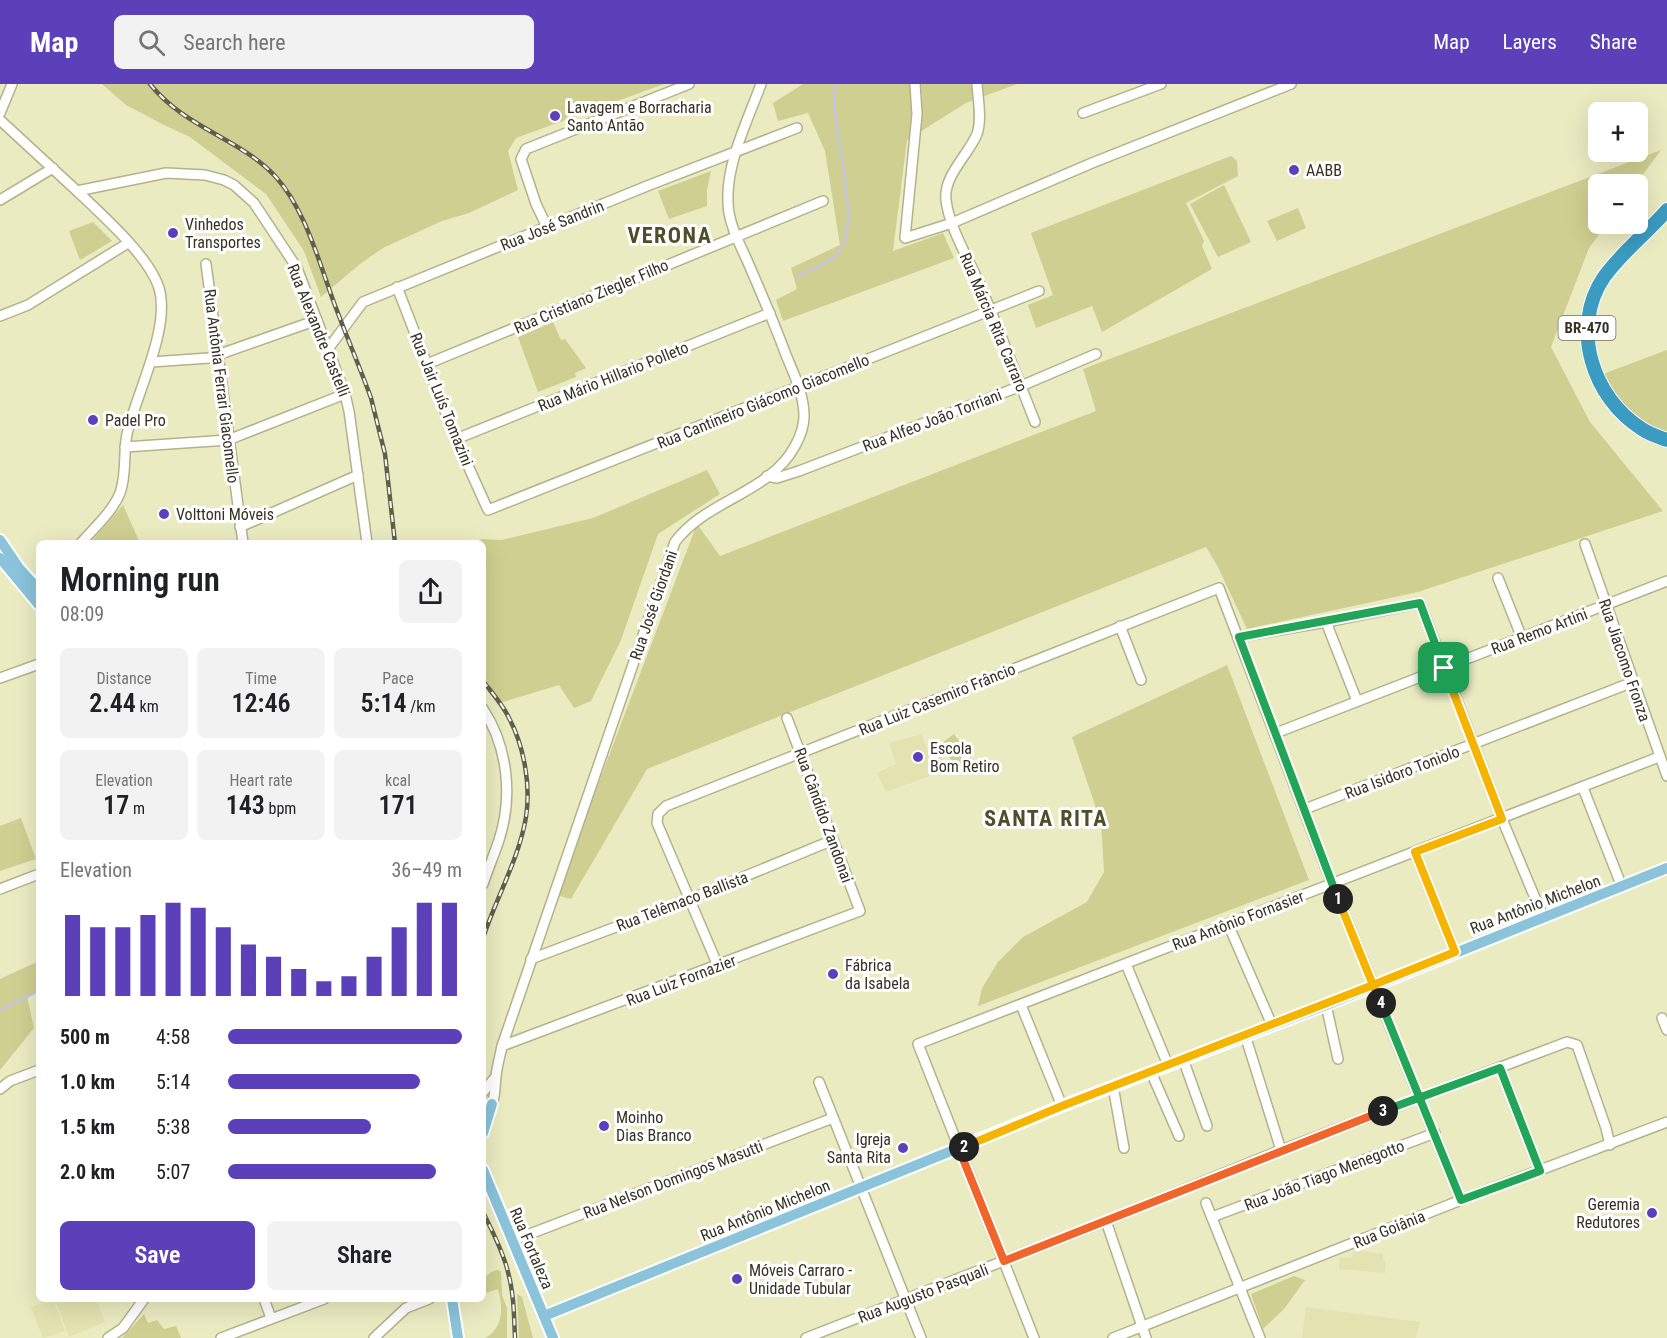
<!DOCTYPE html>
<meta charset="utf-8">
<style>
:root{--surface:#fff;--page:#f2f2f2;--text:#202124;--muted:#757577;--accent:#5c40b9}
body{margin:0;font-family:"Roboto Condensed",sans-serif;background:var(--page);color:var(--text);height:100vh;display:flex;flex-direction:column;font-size:22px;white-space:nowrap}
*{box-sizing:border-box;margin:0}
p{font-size:20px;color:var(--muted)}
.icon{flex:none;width:33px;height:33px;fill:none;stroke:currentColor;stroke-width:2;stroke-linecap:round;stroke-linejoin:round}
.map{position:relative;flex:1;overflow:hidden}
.sheet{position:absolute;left:36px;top:456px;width:450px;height:762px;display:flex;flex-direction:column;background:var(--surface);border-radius:9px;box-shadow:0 6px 24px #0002}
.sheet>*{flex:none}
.fabs{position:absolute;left:1588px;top:18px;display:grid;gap:12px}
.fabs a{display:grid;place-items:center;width:60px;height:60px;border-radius:9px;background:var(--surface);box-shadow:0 6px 24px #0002;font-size:30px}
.pin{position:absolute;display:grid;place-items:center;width:51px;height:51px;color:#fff;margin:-26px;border-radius:12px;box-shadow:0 3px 9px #0006}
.km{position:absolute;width:30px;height:30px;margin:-15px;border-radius:50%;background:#222;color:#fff;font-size:16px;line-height:30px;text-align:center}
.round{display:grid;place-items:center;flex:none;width:63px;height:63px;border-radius:9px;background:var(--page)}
.headline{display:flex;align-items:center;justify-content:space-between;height:102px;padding:0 24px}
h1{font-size:33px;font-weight:600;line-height:45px}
.stats{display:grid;grid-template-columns:repeat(3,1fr);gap:9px;height:102px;padding:6px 24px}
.stats div{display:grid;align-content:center;border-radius:9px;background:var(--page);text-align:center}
.stats b{font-size:26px;font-weight:600}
.stats small{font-size:16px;font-weight:400}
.stats p{font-size:16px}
.chart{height:168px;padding:12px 24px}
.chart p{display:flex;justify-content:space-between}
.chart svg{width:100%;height:108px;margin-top:6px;stroke:var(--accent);stroke-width:6}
.button{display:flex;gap:12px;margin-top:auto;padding:12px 24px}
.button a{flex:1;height:69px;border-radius:9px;background:var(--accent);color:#fff;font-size:24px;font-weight:600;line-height:69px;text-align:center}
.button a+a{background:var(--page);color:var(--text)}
ul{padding:0 24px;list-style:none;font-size:20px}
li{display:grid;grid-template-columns:96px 72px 1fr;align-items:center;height:45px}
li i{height:15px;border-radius:8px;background:var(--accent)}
header{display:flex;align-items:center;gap:36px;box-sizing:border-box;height:84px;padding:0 30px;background:var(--accent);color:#fff}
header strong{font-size:28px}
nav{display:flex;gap:33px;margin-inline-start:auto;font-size:21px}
.search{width:420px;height:54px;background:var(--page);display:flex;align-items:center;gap:15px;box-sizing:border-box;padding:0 21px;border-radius:9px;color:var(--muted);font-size:22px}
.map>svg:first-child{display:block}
.built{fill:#e3e3b1}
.green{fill:#cfcf91}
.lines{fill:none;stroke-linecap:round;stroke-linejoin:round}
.stream{stroke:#c5c2f5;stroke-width:2}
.minor-casing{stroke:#b3b38b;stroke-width:12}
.major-casing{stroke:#fff;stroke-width:14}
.highway-casing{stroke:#fff;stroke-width:16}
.minor{stroke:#fff;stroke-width:9}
.major{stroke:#8ac3da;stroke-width:10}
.highway{stroke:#3c9bc1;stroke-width:14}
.rail-casing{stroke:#60604a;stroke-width:4.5}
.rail{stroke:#fff;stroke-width:2;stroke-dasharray:7;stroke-linecap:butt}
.split-1-casing{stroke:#fff;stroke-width:12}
.split-2-casing{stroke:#fff;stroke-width:12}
.split-3-casing{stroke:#fff;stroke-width:12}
.split-4-casing{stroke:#fff;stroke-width:12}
.split-5-casing{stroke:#fff;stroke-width:12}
.split-1{stroke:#22a559;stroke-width:8}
.split-2{stroke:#f5b400;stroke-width:8}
.split-3{stroke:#f0652b;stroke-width:8}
.split-4{stroke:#22a559;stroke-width:8}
.split-5{stroke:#f5b400;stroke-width:8}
.poi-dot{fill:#5c40b9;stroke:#fff;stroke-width:2}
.labels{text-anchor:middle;stroke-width:6;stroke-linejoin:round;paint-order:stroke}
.shield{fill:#fff;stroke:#707065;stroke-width:1.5}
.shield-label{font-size:15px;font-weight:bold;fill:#333323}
.poi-label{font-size:16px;fill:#333323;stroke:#fff;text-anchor:start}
.street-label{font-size:16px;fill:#333323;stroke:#fff}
.district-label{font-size:22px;font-weight:bold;letter-spacing:1.5px;fill:#4e4e29;stroke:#fff}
</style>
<header>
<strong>Map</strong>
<div class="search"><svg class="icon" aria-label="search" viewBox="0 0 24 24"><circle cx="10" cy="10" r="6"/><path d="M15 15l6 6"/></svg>Search here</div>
<nav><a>Map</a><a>Layers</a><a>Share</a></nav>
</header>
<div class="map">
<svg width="1667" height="1254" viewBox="0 0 1667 1254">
<rect width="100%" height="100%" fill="#eaebc1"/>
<g class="built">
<polygon points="921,650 928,666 938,664 946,686 886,708 877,689 896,680 889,659"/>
<polygon points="1353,1166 1383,1170 1383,1175 1386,1179 1385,1189 1339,1185 1340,1173 1352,1174"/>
<polygon points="53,1215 65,1247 43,1254 31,1223"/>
<polygon points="55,1215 96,1215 105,1238 69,1253"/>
<polygon points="1306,1223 1420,1238 1416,1254 1302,1254"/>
</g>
<g class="green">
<polygon points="102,0 664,0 516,54 508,67 518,106 469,129 442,137 383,164 360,180 321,213 304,167 266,110 190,53 164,41 126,21"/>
<polygon points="803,0 1017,0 966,19 907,56 893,167 943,149 954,174 783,237 776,216 797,205 791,184 840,161 825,67 808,29 778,37 773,19"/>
<polygon points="1661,66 1636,100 1599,100 1599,140 1607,140 1589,164 1551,263 1590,338 1663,427 1418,508 1247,545 1218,483 1206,463 647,685 571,815 556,811 697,440 720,472 1096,327 1083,285"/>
<polygon points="1231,72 1237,77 1238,92 1186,119 1204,157 1202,162 1212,185 1102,248 1092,222 1036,244 1028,221 1053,211 1031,149"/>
<polygon points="711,87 707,106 707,122 669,135 658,107"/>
<polygon points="1224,101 1251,158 1218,173 1190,120"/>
<polygon points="1298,124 1306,144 1277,157 1267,137"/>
<polygon points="93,138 112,157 80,176 69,147"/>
<polygon points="553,238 561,256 565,255 586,284 575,289 576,293 538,308 518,253"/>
<polygon points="1667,266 1667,350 1651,345 1622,324 1603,290"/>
<polygon points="707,386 720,410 658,450 621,556 591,617 574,624 559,601 500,619 483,597 483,459 472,459 482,455 502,456 593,434"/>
<polygon points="123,421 140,459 90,459"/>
<polygon points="1227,581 1309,796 978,922 982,904 998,878 1023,853 1087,818 1104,788 1101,739 1072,653"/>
<polygon points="954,650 972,674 958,684 939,661"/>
<polygon points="21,734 36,775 0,787 0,742"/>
<polygon points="39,877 39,907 27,912 34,944 0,986 0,895"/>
<path d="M 496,1186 L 501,1187 L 502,1211 L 507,1224 L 507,1254 L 485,1254 C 504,1244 503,1223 498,1205 L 483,1210 C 483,1198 483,1191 496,1186 Z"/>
<polygon points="1294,1192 1305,1196 1284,1225 1263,1245 1251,1210"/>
<polygon points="517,1210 522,1213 533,1254 519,1254"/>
<polygon points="144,1230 148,1239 157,1236 164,1245 176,1242 181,1254 122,1254"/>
</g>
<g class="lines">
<g class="stream">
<path d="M 796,193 C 809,187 826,181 836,171 C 867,142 827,42 836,0"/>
<polyline points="0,926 39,907"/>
</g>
<g class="minor-casing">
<g id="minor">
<polyline points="915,0 917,30 905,154 952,139 1092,79 1291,0"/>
<path d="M 977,0 C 978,15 982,36 977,50 C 969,70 943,92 946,116 C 949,143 969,176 980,201 C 999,246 1017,292 1035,338"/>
<polyline points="0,29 12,0"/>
<polyline points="1083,29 1161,0"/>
<polyline points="0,36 77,107 166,89 205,91 224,96 234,101 254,119 297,184 345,310 349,327 367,459"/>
<path d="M 77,107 C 101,130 149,172 159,204 C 171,244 136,310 127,350 C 123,369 127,390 120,409 C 113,427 94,444 81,459"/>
<polyline points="0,116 53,84"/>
<polyline points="547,143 536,120 521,75 526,65 689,0"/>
<polyline points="206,180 243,459"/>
<polyline points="397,203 456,355 488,426 1039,207"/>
<polyline points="0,232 28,221 128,159"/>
<polyline points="328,265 363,218 647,102 797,44"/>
<polyline points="151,278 209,274 317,236"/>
<polyline points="427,280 823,117"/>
<polyline points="456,355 770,229"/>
<polyline points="125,363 228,356 345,310"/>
<polyline points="767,392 777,394 799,387 1021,302 1096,270"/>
<polyline points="240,443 358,391"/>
<polyline points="1585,460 1667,692"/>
<polyline points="1498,494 1522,554"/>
<polyline points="1326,538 1357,617"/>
<polyline points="1120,542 1141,596"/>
<polyline points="1239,553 1326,538 1420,519 1502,735 1543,833"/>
<polyline points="0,594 39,580"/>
<path d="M 483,625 C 508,663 513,713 499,756 C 494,771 488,785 483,800"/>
<polyline points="1276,649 1667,497"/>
<polyline points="1583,704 1622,803"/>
<polyline points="1305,725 1633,598"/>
<polyline points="1415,768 1455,868"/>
<polyline points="0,805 39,790"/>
<polyline points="1228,840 1272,941"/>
<polyline points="531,875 690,815 833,756"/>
<polyline points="1126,880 1168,981"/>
<polyline points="718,882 657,739 658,730 666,722 1219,504 1332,800 1461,1116"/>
<polyline points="1021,921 1062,1022"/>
<polyline points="1326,921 1338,975"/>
<polyline points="1662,934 1667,946"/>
<polyline points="1245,951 1281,1066"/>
<polyline points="502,962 860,827 787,634"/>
<polyline points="1183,975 1207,1042"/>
<polyline points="1500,984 1540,1087"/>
<polyline points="1151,988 1179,1052"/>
<polyline points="819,998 921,1254"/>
<polyline points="1113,1002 1124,1064"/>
<polyline points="0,1005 10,997 39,986"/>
<polyline points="483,1008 494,995"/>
<path d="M 483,1029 C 497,1020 494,1007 496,992 C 497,982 500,972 502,962 L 675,458 C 706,416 770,409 795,362 C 800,353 804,342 804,332 C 804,311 794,290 786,271 C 774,238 760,206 746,174 C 738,157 728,137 728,118 C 726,79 748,36 761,0"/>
<polyline points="1206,1119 1260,1254"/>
<polyline points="1212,1133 1435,1049"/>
<polyline points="1106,1137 1146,1254"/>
<polyline points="514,1156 833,1034"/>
<polyline points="264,1215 271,1234"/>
<polyline points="108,1254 123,1244 144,1215"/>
<polyline points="221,1254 324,1215"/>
<polyline points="374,1254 406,1224 429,1215"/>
<polyline points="806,1254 1106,1137 1281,1066 1567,958 1577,961 1606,1044 1610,1061"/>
<polyline points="1034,1254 918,960 1659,673"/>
<polyline points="1113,1254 1461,1116 1667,1038"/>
</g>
</g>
<g class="major-casing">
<g id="major">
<polyline points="0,456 19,484 39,506"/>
<polyline points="0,474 39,521"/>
<polyline points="483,1049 492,1020"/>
<polyline points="483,1086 553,1254"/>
<polyline points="452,1215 458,1254"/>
<polyline points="544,1232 1062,1022 1326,921 1667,784"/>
</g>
</g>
<g class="highway-casing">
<path id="highway" d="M 1667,126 C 1647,149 1622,168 1604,193 C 1570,243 1592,314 1642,345 C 1649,350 1659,353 1667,356"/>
</g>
<use href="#minor" class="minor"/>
<use href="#major" class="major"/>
<use href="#highway" class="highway"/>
<g class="rail-casing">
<g id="rail">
<path d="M 150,0 C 185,44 239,54 275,92 C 305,125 318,175 333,216 C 345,249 359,281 371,314 L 385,370 L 395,459"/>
<path d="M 483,597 C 492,609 503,621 509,634 C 524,662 531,701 526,733 C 519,775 496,814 483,854"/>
<path d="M 483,1128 C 492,1147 503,1167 508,1188 C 514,1210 514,1232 515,1254"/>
</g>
</g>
<use href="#rail" class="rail"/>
</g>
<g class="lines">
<g class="split-1-casing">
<polyline id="split-1" points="1338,815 1239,553 1420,519 1444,584"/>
</g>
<g class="split-2-casing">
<polyline id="split-2" points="964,1063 1062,1022 1373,901 1338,815"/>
</g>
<g class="split-3-casing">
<polyline id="split-3" points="964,1063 959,1065 1004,1177 1383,1027"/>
</g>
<g class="split-4-casing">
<polyline id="split-4" points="1381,919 1461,1116 1540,1087 1500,984 1383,1027"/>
</g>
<g class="split-5-casing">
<polyline id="split-5" points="1381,919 1373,901 1455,868 1415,768 1502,735 1444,584"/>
</g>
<use href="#split-1" class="split-1"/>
<use href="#split-2" class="split-2"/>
<use href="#split-3" class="split-3"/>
<use href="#split-4" class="split-4"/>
<use href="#split-5" class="split-5"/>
</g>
<g class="poi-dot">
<circle cx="555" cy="32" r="6"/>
<circle cx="1294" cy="86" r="6"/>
<circle cx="173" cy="149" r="6"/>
<circle cx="93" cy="336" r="6"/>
<circle cx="164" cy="430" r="6"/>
<circle cx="918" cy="673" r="6"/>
<circle cx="833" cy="890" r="6"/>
<circle cx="604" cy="1042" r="6"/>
<circle cx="903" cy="1064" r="6"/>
<circle cx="1652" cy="1129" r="6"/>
<circle cx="737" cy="1195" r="6"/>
</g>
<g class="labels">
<rect class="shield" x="1558.5" y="232" width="57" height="24" rx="4.5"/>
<g class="shield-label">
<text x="1587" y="249">BR-470</text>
</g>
<g class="poi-label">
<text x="567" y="29">Lavagem e Borracharia<tspan x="567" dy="18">Santo Antão</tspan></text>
<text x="1306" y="92">AABB</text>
<text x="185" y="146">Vinhedos<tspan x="185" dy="18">Transportes</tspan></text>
<text x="105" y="342">Padel Pro</text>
<text x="176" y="436">Volttoni Móveis</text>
<text x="930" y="670">Escola<tspan x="930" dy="18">Bom Retiro</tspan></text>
<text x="845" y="887">Fábrica<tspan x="845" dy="18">da Isabela</tspan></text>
<text x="616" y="1039">Moinho<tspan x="616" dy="18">Dias Branco</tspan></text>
<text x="891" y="1061" text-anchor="end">Igreja<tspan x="891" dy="18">Santa Rita</tspan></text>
<text x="1640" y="1126" text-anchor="end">Geremia<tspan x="1640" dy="18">Redutores</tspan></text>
<text x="749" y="1192">Móveis Carraro -<tspan x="749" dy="18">Unidade Tubular</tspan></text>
</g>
<g class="street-label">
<text transform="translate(552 141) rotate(-22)" y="6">Rua José Sandrin</text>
<text transform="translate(591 212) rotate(-23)" y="6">Rua Cristiano Ziegler Filho</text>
<text transform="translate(994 238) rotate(67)" y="6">Rua Márcia Rita Carraro</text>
<text transform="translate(319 246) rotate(68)" y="6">Rua Alexandre Castelli</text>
<text transform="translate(613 292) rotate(-22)" y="6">Rua Mário Hillario Polleto</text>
<text transform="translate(222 302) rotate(83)" y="6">Rua Antônia Ferrari Giacomello</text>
<text transform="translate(442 315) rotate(68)" y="6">Rua Jair Luís Tomazini</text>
<text transform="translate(763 317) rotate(-22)" y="6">Rua Cantineiro Giácomo Giacomello</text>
<text transform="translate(932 336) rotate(-21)" y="6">Rua Alfeo João Torriani</text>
<text transform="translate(653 521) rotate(-71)" y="6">Rua José Giordani</text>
<text transform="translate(1539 547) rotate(-21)" y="6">Rua Remo Artini</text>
<text transform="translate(1625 576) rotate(71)" y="6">Rua Jiacomo Fronza</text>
<text transform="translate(937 615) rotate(-22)" y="6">Rua Luiz Casemiro Frâncio</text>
<text transform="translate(1402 688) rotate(-21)" y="6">Rua Isidoro Toniolo</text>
<text transform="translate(824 731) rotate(70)" y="6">Rua Cândido Zandonai</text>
<text transform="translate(682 817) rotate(-21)" y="6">Rua Telêmaco Ballista</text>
<text transform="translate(1535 820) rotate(-21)" y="6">Rua Antônio Michelon</text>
<text transform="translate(1238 836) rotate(-21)" y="6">Rua Antônio Fornasier</text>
<text transform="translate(681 896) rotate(-21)" y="6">Rua Luiz Fornazier</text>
<text transform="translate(1324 1091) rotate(-21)" y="6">Rua João Tiago Menegotto</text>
<text transform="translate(673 1095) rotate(-21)" y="6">Rua Nelson Domingos Masutti</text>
<text transform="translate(765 1126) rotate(-22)" y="6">Rua Antônio Michelon</text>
<text transform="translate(1389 1145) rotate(-22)" y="6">Rua Goiânia</text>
<text transform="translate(532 1164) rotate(67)" y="6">Rua Fortaleza</text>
<text transform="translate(923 1209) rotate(-21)" y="6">Rua Augusto Pasquali</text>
</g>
<g class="district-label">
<text x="670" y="159">VERONA</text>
<text x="1046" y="742">SANTA RITA</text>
</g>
</g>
</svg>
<div class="fabs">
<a>+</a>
<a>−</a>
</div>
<div class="pin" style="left:1444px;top:584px;background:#1e9e55"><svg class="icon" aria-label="arrive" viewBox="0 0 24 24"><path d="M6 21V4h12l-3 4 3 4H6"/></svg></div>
<b class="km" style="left:1338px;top:815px">1</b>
<b class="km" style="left:964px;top:1063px">2</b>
<b class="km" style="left:1383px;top:1027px">3</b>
<b class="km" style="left:1381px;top:919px">4</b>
<section class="sheet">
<div class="headline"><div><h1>Morning run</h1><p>08:09</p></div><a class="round"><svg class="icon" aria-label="share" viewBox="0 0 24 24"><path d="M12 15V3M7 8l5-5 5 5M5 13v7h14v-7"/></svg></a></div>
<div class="stats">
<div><p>Distance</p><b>2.44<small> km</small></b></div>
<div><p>Time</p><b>12:46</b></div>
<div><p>Pace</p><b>5:14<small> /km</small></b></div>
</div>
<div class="stats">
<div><p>Elevation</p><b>17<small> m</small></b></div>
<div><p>Heart rate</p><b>143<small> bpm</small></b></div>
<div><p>kcal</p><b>171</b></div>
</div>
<div class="chart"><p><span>Elevation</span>36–49 m</p>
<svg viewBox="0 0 160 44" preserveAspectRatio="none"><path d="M5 44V11M15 44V16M25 44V16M35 44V11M45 44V6M55 44V8M65 44V16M75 44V23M85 44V28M95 44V33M105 44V38M115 44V36M125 44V28M135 44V16M145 44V6M155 44V6"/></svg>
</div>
<ul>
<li><b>500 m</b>4:58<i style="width:100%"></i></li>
<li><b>1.0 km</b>5:14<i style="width:82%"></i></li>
<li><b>1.5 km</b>5:38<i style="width:61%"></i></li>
<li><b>2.0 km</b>5:07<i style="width:89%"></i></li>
</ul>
<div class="button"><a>Save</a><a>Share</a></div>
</section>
</div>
